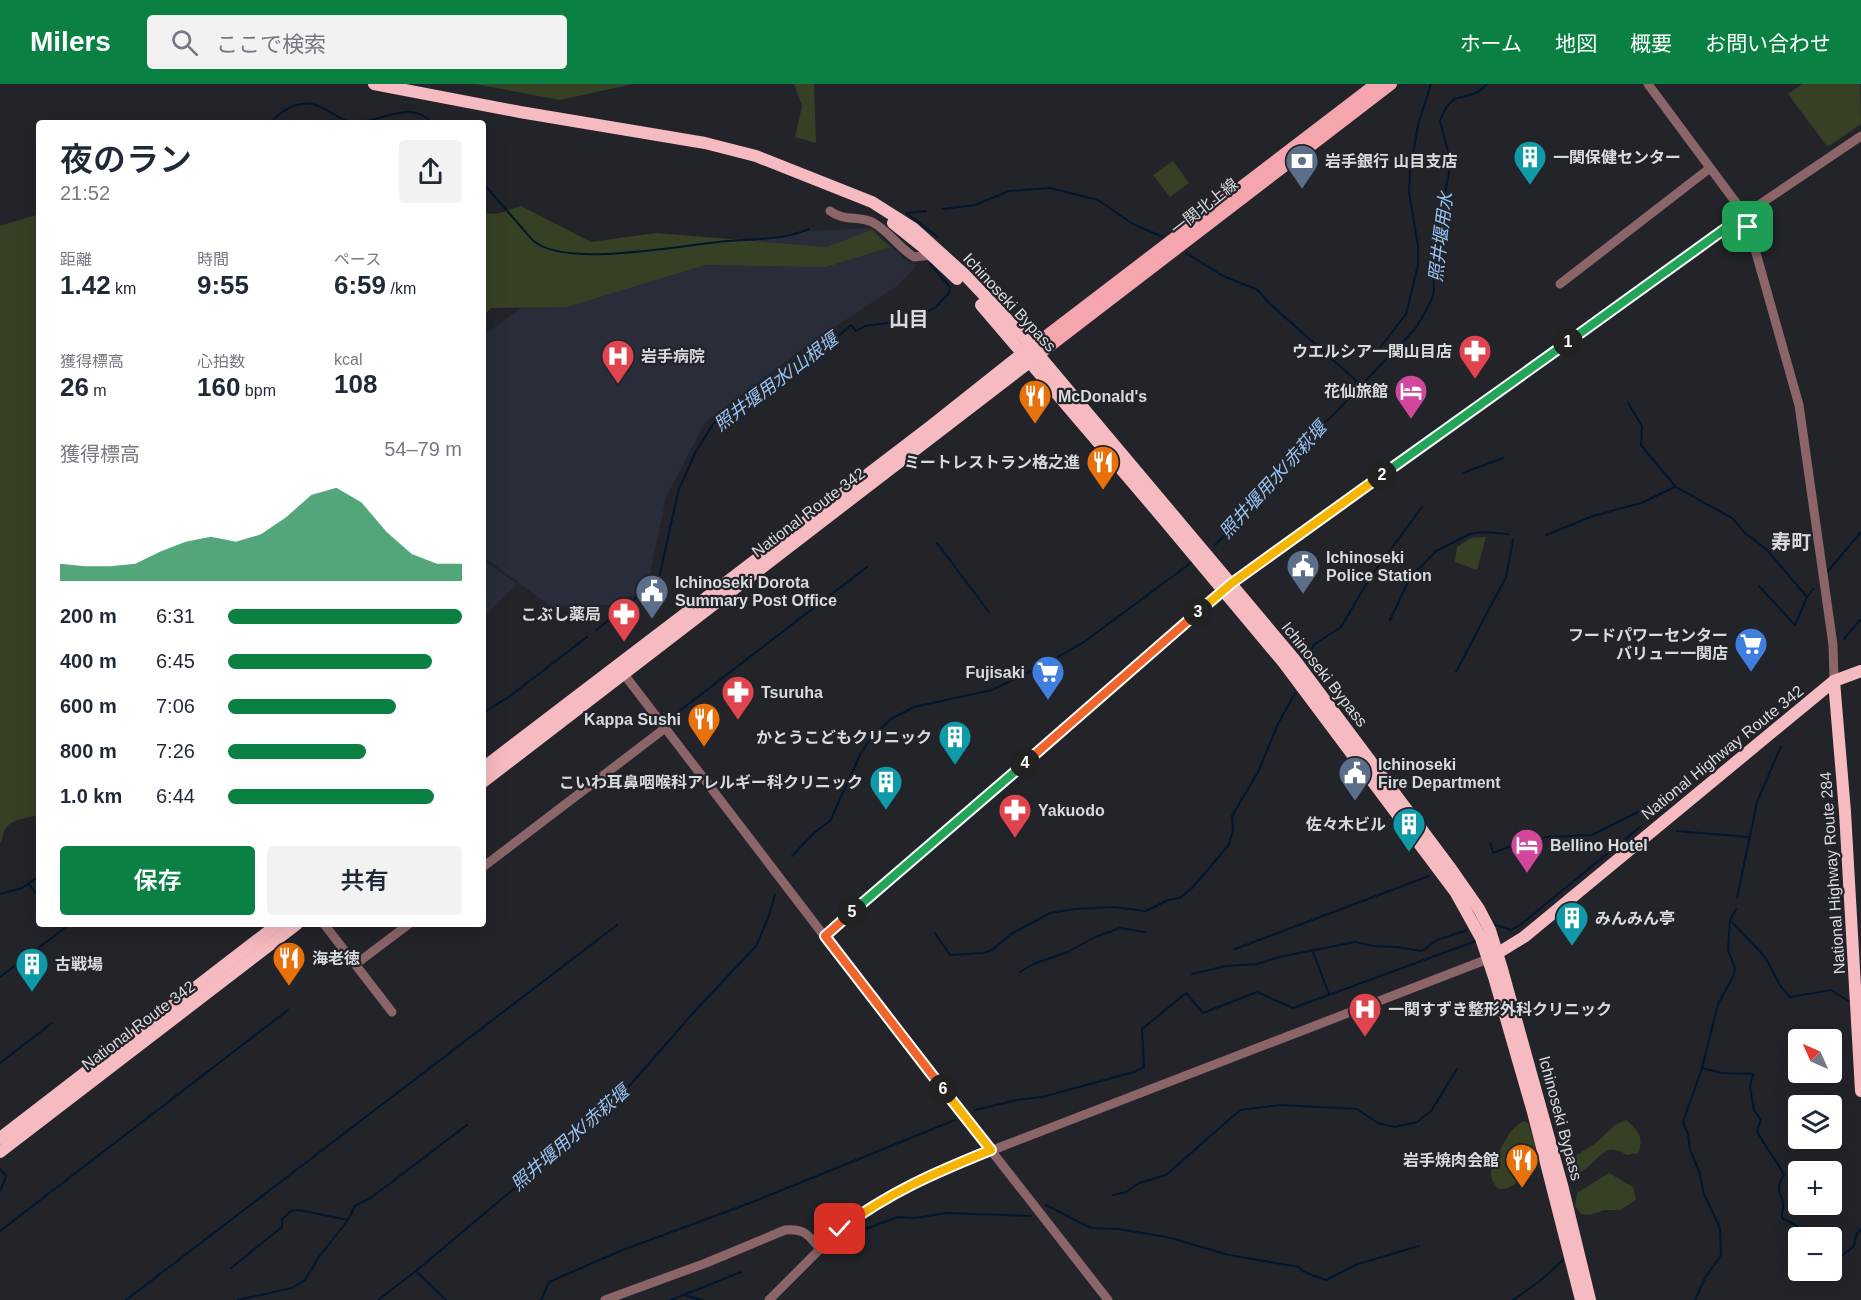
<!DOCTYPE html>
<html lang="ja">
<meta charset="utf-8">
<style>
:root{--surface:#fff;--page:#f2f2f3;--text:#1f2937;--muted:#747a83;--accent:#0b8043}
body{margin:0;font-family:Arial,"Noto Sans JP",sans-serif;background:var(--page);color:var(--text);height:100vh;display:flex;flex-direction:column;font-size:22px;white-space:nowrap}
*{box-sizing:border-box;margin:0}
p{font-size:20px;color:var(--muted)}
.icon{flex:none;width:33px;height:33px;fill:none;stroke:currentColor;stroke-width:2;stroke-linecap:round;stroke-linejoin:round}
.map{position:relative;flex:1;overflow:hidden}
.panel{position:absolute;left:36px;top:36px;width:450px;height:807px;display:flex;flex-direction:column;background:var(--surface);border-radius:6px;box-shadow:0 6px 24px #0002}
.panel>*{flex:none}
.needle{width:39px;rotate:315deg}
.controls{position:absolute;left:1788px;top:945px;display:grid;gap:12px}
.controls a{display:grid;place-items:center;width:54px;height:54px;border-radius:6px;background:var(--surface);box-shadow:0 6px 24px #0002;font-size:30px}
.pin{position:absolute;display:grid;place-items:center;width:51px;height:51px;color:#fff;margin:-26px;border-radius:12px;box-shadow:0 3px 9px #0006}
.km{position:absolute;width:30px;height:30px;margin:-15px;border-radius:50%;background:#222;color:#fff;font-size:16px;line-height:30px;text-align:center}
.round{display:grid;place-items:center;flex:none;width:63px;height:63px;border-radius:6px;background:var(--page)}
.summary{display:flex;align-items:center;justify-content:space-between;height:102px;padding:0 24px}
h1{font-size:33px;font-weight:600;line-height:45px}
.figures{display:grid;grid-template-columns:repeat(3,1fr);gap:9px;height:102px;padding:6px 24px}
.figures div{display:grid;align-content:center}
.figures b{font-size:26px;font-weight:600}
.figures small{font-size:16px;font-weight:400}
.figures p{font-size:16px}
.chart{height:168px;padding:12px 24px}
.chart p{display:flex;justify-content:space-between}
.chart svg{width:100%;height:108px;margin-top:6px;fill:var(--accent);opacity:.7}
.action{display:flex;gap:12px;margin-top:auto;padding:12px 24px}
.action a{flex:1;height:69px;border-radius:6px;background:var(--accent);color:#fff;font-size:24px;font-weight:600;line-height:69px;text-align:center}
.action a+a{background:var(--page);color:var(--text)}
ul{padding:0 24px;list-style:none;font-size:20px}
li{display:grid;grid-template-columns:96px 72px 1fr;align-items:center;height:45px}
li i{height:15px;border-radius:8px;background:var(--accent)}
header{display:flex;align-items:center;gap:36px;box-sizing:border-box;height:84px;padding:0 30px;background:var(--accent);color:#fff}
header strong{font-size:28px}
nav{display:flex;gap:33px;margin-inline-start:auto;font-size:21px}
.search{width:420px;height:54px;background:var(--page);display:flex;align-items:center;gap:15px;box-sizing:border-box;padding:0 21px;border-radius:6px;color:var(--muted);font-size:22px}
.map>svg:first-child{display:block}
.built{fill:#282d39}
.green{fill:#364024}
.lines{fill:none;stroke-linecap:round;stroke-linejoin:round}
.stream{stroke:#02162c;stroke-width:2}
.tertiary{stroke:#8b6568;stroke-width:9}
.primary{stroke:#f4a5ad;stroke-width:12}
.trunk{stroke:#f6bbc0;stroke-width:12}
.split-1-casing{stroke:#fff;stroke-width:12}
.split-2-casing{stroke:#fff;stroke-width:12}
.split-3-casing{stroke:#fff;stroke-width:12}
.split-4-casing{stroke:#fff;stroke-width:12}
.split-5-casing{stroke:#fff;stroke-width:12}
.split-6-casing{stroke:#fff;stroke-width:12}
.split-7-casing{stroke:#fff;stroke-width:12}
.split-1{stroke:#22a559;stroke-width:8}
.split-2{stroke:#22a559;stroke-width:8}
.split-3{stroke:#f5b400;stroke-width:8}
.split-4{stroke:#f0652b;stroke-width:8}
.split-5{stroke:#22a559;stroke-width:8}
.split-6{stroke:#f0652b;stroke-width:8}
.split-7{stroke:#f5b400;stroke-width:8}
.labels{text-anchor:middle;stroke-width:4.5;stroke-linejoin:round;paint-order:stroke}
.poi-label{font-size:16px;font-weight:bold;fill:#d8dade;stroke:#22242a;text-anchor:start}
.street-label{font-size:16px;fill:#d8dade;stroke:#22242a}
.water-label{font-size:18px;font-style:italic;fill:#97c3f1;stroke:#22242a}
.quarter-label{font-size:20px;font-weight:bold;fill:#d8dade;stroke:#22242a}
</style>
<header>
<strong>Milers</strong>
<div class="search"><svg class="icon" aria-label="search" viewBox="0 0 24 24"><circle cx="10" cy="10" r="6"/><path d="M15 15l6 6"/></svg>ここで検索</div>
<nav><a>ホーム</a><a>地図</a><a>概要</a><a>お問い合わせ</a></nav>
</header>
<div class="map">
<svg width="1861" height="1216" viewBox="0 0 1861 1216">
<rect width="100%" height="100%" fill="#22242a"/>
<g class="built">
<polygon points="871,144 907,177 917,181 897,202 802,265 706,337 666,413 647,505 610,521 550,522 483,472 483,252 488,248 566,191 807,147"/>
<polygon points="483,476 517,500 483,534"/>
</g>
<g class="green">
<polygon points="475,0 633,0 560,16"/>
<polygon points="794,0 814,0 816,59 795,53 802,22"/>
<polygon points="1802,0 1860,0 1861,40 1829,62 1826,61 1788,10"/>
<polygon points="1173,77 1189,99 1170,113 1153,91"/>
<polygon points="521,122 591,158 656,149 827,163 871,146 890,163 826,183 705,181 567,223 490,224 483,233 483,129 497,130"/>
<path d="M 39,130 L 39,731 C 29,734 11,735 5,745 C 2,750 3,755 0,760 L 0,142 Z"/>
<polygon points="1486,453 1477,486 1455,478 1457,463 1471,454"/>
<path d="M 1626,1036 C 1637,1044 1645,1055 1638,1069 L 1627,1071 C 1606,1057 1600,1074 1585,1085 C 1582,1088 1576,1089 1571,1090 L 1568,1082 L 1569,1076 L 1596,1059 L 1615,1041 Z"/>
<path d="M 1524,1037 L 1528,1039 C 1536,1067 1546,1077 1519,1097 C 1512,1102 1506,1107 1498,1104 C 1485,1091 1492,1079 1500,1066 C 1508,1053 1510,1044 1524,1037 Z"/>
<polygon points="1609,1089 1633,1103 1636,1116 1620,1126 1605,1126 1590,1131 1581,1130 1575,1122 1577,1109"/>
</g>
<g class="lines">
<g class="stream">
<path d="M 270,39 C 279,30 288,22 301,20 C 324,16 336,39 357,38 C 382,38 411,15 432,39"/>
<path d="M 483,99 C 496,114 509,129 522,144 C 527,149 532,157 538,160 C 573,182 677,162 719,158 C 751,154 778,158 809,145"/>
<polyline points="942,125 975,121 1009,107 1050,104 1098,116 1133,140 1163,153"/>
<polyline points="906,129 938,153"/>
<polyline points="907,129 926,127"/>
<polyline points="1186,169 1223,192 1258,206 1268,218 1361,301"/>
<polyline points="1380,264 1406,230 1418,181 1418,162 1409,108 1410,87 1418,41 1431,0"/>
<polyline points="1628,319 1642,342 1641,361 1676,403 1732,434 1745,449 1767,466 1807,513"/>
<polyline points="1463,389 1503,374"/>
<polyline points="1546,451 1593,432 1641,419 1675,403"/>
<polyline points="937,459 989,528"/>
<path d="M 1215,461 L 1248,428 L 1298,363 L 1334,330 L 1415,245 C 1421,235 1430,222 1433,211 C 1436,201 1431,192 1436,183 L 1442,123 L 1451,79 L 1440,37 C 1453,0 1466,23 1487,0"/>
<polyline points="1828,487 1861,448"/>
<polyline points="1759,502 1795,541 1807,513 1813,505"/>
<polyline points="630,519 659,494 678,408 695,369 713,340 819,269 851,241 856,247 865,242 904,237 920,232 936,223 949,209 950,203 930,180"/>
<polyline points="1390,536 1410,494 1436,467 1470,450 1482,448 1508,450"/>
<polyline points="596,546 619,528"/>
<polyline points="1844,555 1861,535"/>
<polyline points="1307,581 1309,569 1315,560 1341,543 1371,492 1422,423"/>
<polyline points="1456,588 1506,493 1513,456"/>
<polyline points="483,629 510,612 587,553"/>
<polyline points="669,635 867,483"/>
<polyline points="1677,747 1749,753"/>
<polyline points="1491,760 1493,769 1521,758 1548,753 1592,751 1676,709"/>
<polyline points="792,772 815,748 830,737 861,669 870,655 891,635 914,623 992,606 1046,580 1084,558 1192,478"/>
<polyline points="28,799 39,813"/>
<polyline points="0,810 22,804 39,792"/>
<polyline points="1737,814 1757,718 1781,662"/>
<polyline points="1732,838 1765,873 1781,903 1790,913 1831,906 1850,918"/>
<polyline points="1494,842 1496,841 1511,846 1520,841 1640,743"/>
<polyline points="935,849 950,871 983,869 992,866 1011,850 1050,829 1075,825 1114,823 1146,827 1168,816 1180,814 1192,804 1228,762 1233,747 1232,732 1258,688 1278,640 1295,609"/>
<polyline points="1235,865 1429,792"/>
<polyline points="1313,868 1329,910"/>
<polyline points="1020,888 1033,880 1068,868 1095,853 1120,844 1145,848"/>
<polyline points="1192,890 1226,882 1257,880 1279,873 1355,858 1374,862 1397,863 1422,867 1437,856 1467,846"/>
<polyline points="0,893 70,840"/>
<polyline points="0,979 52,939"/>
<path d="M 1702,984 L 1722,989 L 1753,990 L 1750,1003 L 1754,1026 L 1761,1036 L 1757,1047 C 1765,1063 1776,1075 1784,1091 C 1774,1106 1781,1107 1783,1119 C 1784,1124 1781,1129 1782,1134 L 1797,1142 L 1802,1148 L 1824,1154"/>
<polyline points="975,1026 1017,1016 1042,1013 1134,988 1144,983 1142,945 1186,909 1203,929 1257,908 1293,924 1476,857"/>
<polyline points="0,1085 6,1092 0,1108"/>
<polyline points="1113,1111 1126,1108 1139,1099 1166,1091 1240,1026 1281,1021 1357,1025 1378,1039 1395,1043 1417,1038 1431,1027 1457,985"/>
<polyline points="1046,1121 1091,1144 1118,1145 1167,1153 1229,1171 1299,1183 1304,1188 1326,1196 1358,1180 1419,1162"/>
<polyline points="0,1147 288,926"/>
<polyline points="849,1151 898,1133 916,1134 946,1129 1031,1132"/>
<polyline points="1832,1180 1854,1162 1856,1151 1861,1145"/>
<polyline points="231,1184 282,1143 282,1135 291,1127 299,1126 348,1136"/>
<polyline points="416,1187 446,1216"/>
<polyline points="683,1211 703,1216"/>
<polyline points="126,1216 617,841"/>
<polyline points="238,1216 292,1204 305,1196 318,1174 348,1136 355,1122 372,1113 467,1041"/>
<polyline points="378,1216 416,1187 610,1024 694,928 756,862 768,834 775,811"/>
<polyline points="541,1216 549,1198 620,1167 750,1119 955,1036"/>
<polyline points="671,1216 741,1188"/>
<polyline points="1513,1216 1540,1197 1563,1176"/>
<polyline points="1695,1216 1705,1194 1721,1171 1720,1144 1704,1110 1699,1087 1690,1066 1688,1050 1683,1038 1702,984 1718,920 1733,893 1735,884 1728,866 1730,836 1736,825"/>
</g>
<g class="tertiary">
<polyline points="1648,0 1737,120 1749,144 1799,321 1833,561 1834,597"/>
<path d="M 830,127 C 843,137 858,132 872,138 C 888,146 899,164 914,173 L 933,171"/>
<polyline points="1560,200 1710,84"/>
<polyline points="620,585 861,900 1108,1216"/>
<polyline points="483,783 664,645"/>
<polyline points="324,840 392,928"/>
<polyline points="825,852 1232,499 1744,131 1861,52"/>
<polyline points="356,880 409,840"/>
<path d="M 605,1216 L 706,1179 L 785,1146 C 803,1144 808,1150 819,1164"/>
<polyline points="769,1216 840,1145 866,1125 906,1102 1003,1062 1488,875"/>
</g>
<g class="primary">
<polyline points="1032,263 1376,0"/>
<polyline points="1038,271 1391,0"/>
</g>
<g class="trunk">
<polyline points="374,0 520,28 705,59 756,72 872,118 913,144 964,190 1022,251 1295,576 1449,782 1479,825 1490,846 1502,885 1562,1101 1590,1216"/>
<polyline points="893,139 923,163 957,195"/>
<polyline points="981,221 1161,432 1283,578 1456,809 1481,854 1494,893 1533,1028 1581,1216"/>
<polyline points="1834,597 1845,728 1861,1007"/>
<polyline points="483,684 931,342 1028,265"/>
<polyline points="483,698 1036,273"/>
<polyline points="1493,872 1524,853 1834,597 1861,587"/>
<polyline points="0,1054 278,840"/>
<polyline points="0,1068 297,840"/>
</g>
</g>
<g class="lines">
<g class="split-1-casing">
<polyline id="split-1" points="1568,258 1744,131 1748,143"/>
</g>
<g class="split-2-casing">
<polyline id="split-2" points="1382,391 1568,258"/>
</g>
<g class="split-3-casing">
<polyline id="split-3" points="1198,528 1232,499 1382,391"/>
</g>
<g class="split-4-casing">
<polyline id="split-4" points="1025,679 1198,528"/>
</g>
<g class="split-5-casing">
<polyline id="split-5" points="852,828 1025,679"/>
</g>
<g class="split-6-casing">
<polyline id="split-6" points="852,828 825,852 943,1005"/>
</g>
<g class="split-7-casing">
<path id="split-7" d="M 840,1145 C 890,1108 934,1089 991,1066 L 943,1005"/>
</g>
<use href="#split-1" class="split-1"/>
<use href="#split-2" class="split-2"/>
<use href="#split-3" class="split-3"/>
<use href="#split-4" class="split-4"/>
<use href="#split-5" class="split-5"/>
<use href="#split-6" class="split-6"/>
<use href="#split-7" class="split-7"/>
</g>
<defs>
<g id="building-pin" transform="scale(1.725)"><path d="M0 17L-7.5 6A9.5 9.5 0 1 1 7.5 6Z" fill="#0f9aa8" stroke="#22242a"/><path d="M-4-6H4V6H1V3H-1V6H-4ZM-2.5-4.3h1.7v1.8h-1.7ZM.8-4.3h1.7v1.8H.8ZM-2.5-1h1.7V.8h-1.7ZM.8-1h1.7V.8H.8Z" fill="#fff"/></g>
<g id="bank-pin" transform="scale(1.725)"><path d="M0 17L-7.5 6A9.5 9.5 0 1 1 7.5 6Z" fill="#5c6f8a" stroke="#22242a"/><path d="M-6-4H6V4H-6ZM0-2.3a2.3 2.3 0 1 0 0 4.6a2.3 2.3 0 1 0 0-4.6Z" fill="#fff"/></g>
<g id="pharmacy-pin" transform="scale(1.725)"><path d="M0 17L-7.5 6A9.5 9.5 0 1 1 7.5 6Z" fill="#e0444e" stroke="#22242a"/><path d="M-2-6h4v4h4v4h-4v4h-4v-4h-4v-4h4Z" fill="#fff"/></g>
<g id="hospital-pin" transform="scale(1.725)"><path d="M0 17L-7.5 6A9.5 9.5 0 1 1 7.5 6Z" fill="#e0444e" stroke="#22242a"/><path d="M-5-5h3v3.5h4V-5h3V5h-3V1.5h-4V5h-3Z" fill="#fff"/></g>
<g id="hotel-pin" transform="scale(1.725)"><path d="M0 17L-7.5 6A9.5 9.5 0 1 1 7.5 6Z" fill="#d1479c" stroke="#22242a"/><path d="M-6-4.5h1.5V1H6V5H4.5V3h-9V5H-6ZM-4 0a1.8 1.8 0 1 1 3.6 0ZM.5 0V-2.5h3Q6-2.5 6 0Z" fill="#fff"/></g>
<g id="restaurant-pin" transform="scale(1.725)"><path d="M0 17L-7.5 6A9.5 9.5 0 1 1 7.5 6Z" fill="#e8710a" stroke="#22242a"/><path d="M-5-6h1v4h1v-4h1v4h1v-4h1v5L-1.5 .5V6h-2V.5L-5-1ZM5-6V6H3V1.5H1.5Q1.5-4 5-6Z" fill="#fff"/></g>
<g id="civic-pin" transform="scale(1.725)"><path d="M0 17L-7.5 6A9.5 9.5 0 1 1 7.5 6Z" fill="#5c6f8a" stroke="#22242a"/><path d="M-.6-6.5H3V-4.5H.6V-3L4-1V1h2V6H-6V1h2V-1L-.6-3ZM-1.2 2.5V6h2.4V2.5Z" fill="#fff"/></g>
<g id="supermarket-pin" transform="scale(1.725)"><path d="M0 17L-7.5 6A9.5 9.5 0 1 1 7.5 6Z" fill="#3f7fe0" stroke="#22242a"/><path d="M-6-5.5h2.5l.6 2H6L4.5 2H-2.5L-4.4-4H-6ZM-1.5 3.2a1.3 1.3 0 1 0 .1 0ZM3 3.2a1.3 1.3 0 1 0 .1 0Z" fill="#fff"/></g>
</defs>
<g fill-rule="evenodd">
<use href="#building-pin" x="1530" y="73"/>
<use href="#bank-pin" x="1302" y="77"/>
<use href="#pharmacy-pin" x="1475" y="267"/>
<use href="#hospital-pin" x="618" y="272"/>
<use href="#hotel-pin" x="1411" y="307"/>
<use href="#restaurant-pin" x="1035" y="312"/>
<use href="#restaurant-pin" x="1103" y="378"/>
<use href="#civic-pin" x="1303" y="482"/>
<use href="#civic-pin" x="652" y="507"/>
<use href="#pharmacy-pin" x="624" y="530"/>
<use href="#supermarket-pin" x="1751" y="560"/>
<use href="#supermarket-pin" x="1048" y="588"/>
<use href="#pharmacy-pin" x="738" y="608"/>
<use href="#restaurant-pin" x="704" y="635"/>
<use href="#building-pin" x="955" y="653"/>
<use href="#civic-pin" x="1355" y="689"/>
<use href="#building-pin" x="886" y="698"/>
<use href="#pharmacy-pin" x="1015" y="726"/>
<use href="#building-pin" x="1409" y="740"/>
<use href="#hotel-pin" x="1527" y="761"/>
<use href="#building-pin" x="1572" y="834"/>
<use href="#restaurant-pin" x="289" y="874"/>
<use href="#building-pin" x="32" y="880"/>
<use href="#hospital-pin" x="1365" y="925"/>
<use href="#restaurant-pin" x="1522" y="1076"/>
</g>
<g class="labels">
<g class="poi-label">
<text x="1553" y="79">一関保健センター</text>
<text x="1325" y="83">岩手銀行 山目支店</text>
<text x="1452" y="273" text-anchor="end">ウエルシア一関山目店</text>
<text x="641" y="278">岩手病院</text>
<text x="1388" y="313" text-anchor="end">花仙旅館</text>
<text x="1058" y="318">McDonald's</text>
<text x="1080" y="384" text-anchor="end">ミートレストラン格之進</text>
<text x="1326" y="479">Ichinoseki<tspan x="1326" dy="18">Police Station</tspan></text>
<text x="675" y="504">Ichinoseki Dorota<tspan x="675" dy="18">Summary Post Office</tspan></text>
<text x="601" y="536" text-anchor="end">こぶし薬局</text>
<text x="1728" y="557" text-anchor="end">フードパワーセンター<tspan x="1728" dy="18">バリュー一関店</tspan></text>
<text x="1025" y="594" text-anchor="end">Fujisaki</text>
<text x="761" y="614">Tsuruha</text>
<text x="681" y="641" text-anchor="end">Kappa Sushi</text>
<text x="932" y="659" text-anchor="end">かとうこどもクリニック</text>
<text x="1378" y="686">Ichinoseki<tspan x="1378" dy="18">Fire Department</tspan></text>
<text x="863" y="704" text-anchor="end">こいわ耳鼻咽喉科アレルギー科クリニック</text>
<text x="1038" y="732">Yakuodo</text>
<text x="1386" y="746" text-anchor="end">佐々木ビル</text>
<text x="1550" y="767">Bellino Hotel</text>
<text x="1595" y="840">みんみん亭</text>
<text x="312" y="880">海老徳</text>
<text x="55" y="886">古戦場</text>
<text x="1388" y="931">一関すずき整形外科クリニック</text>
<text x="1499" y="1082" text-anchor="end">岩手焼肉会館</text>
</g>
<g class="street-label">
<text transform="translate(1204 122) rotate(-38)" y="6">一関北上線</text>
<text transform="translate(1010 218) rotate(47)" y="6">Ichinoseki Bypass</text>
<text transform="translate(808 428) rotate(-37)" y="6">National Route 342</text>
<text transform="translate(1325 590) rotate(52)" y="6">Ichinoseki Bypass</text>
<text transform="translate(1722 668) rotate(-39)" y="6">National Highway Route 342</text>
<text transform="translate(1832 789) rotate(-94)" y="6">National Highway Route 284</text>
<text transform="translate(138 941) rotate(-37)" y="6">National Route 342</text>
<text transform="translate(1561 1034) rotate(75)" y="6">Ichinoseki Bypass</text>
</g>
<g class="water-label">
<text transform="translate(1441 153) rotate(-83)" y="6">照井堰用水</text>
<text transform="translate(776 298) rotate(-37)" y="6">照井堰用水/山根堰</text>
<text transform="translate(1273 396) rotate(-48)" y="6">照井堰用水/赤萩堰</text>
<text transform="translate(570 1054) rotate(-41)" y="6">照井堰用水/赤萩堰</text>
</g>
<g class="quarter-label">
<text x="909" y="242">山目</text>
<text x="1791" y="465">寿町</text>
</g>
</g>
</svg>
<div class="controls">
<a><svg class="needle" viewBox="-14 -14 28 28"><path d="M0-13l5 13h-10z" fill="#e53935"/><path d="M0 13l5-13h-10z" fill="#747a83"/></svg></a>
<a><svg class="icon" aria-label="layers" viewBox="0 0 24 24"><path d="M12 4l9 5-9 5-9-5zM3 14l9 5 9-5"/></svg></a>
<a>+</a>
<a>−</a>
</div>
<div class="pin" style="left:1748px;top:143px;background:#1e9e55"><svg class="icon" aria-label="arrive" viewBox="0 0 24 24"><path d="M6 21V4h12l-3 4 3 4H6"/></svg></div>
<div class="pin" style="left:840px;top:1145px;background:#d93025"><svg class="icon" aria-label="check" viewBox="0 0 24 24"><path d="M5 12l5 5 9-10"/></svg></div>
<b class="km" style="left:1568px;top:258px">1</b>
<b class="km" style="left:1382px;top:391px">2</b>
<b class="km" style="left:1198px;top:528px">3</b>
<b class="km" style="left:1025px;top:679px">4</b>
<b class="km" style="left:852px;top:828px">5</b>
<b class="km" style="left:943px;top:1005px">6</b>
<section class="panel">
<div class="summary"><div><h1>夜のラン</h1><p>21:52</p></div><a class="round"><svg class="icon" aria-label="share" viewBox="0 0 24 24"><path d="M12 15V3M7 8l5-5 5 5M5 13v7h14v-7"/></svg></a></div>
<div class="figures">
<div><p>距離</p><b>1.42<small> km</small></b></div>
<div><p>時間</p><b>9:55</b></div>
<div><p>ペース</p><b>6:59<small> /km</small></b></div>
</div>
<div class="figures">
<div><p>獲得標高</p><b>26<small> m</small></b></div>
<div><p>心拍数</p><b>160<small> bpm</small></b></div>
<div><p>kcal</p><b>108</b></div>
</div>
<div class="chart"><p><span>獲得標高</span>54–79 m</p>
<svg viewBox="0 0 160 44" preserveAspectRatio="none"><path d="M0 44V37L10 38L20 38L30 37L40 32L50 28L60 26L70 28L80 25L90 18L100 9L110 6L120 12L130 24L140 33L150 37L160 37V44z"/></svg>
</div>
<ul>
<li><b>200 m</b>6:31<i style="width:100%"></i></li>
<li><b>400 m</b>6:45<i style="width:87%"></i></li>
<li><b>600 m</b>7:06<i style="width:72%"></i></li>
<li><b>800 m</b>7:26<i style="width:59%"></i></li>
<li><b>1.0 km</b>6:44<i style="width:88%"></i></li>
</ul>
<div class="action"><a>保存</a><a>共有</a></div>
</section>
</div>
